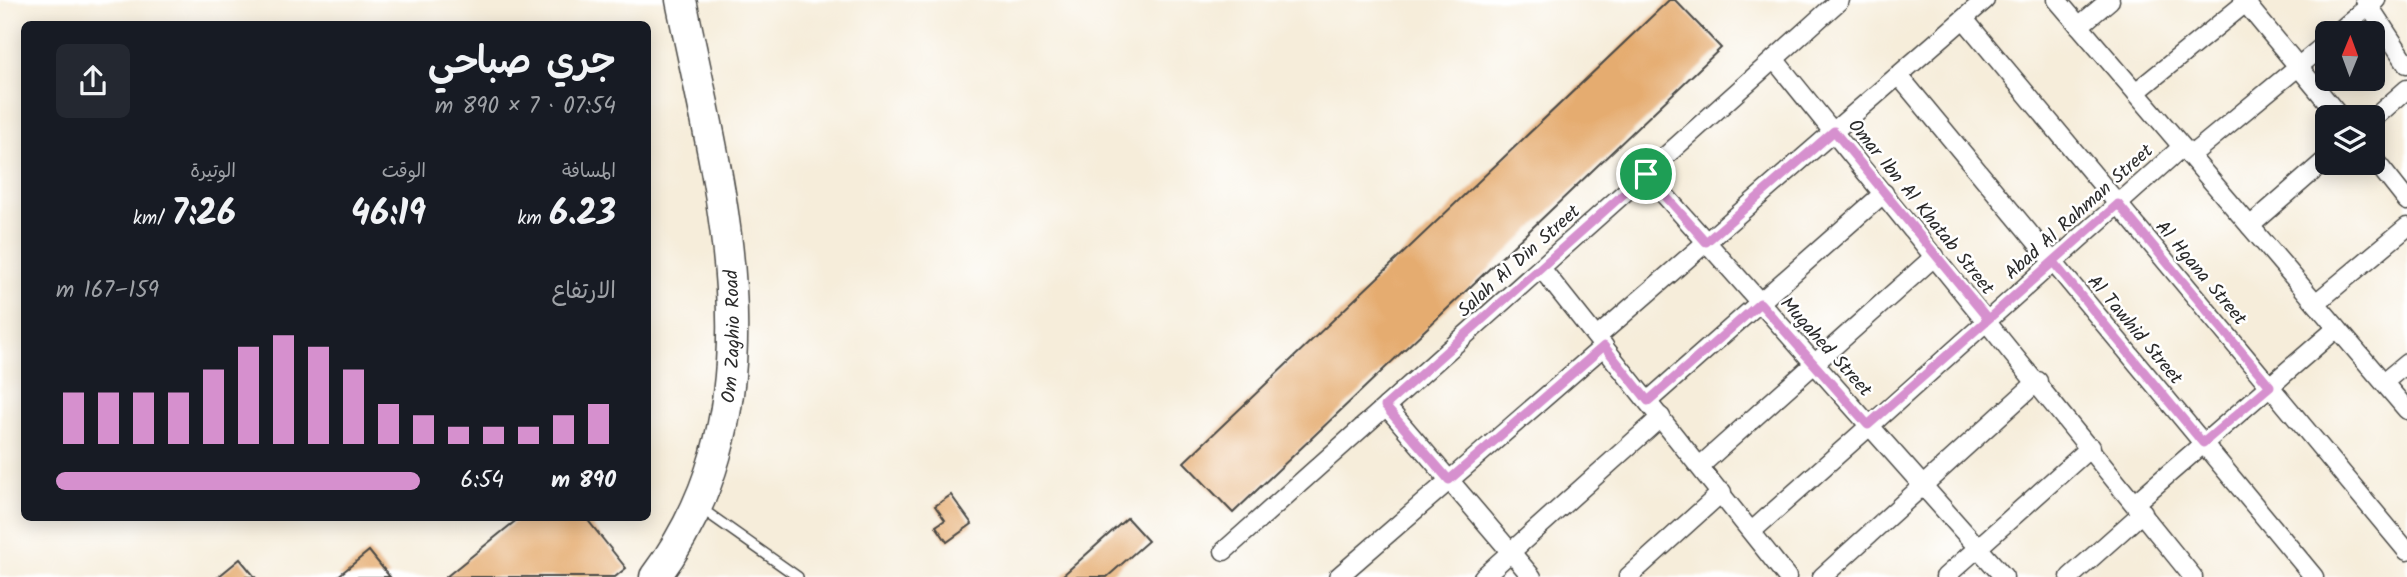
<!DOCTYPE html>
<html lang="ar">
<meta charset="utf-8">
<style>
:root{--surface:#171b24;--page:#242831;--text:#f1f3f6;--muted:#9ea1a6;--accent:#d690ce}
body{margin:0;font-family:Kalam,"Playpen Sans Arabic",sans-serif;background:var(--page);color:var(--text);direction:rtl;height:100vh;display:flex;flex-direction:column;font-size:26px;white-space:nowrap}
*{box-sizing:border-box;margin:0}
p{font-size:23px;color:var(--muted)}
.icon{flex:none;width:38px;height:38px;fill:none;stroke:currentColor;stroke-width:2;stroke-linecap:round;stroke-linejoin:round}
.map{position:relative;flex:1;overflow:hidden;direction:ltr}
.details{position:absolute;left:21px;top:21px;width:630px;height:500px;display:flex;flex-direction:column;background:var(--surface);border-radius:10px;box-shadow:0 4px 18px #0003;direction:rtl}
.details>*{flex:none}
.needle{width:46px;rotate:1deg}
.buttons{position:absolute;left:2315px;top:21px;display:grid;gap:14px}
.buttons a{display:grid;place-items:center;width:70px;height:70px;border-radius:10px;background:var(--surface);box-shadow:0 4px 18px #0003;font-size:35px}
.pin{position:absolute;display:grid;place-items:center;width:60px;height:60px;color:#fff;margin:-30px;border:4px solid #fff;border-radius:50%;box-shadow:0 2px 7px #0007}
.round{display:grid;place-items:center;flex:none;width:74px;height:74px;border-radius:10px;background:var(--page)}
.head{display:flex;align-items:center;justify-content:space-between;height:119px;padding:0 35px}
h1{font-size:38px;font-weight:600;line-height:52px}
.stats{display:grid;grid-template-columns:repeat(3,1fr);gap:10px;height:119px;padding:7px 35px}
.stats div{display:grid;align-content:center}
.stats b{font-size:35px;font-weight:600}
.stats small{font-size:19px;font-weight:400}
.stats p{font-size:19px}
.chart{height:196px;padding:14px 35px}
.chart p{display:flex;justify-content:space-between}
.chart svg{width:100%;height:126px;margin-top:7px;stroke:var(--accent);stroke-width:6}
ul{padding:0 35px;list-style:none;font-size:23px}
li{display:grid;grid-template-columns:112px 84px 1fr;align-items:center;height:52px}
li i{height:18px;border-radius:9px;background:var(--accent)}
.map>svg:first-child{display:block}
.building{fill:#e5ac6f}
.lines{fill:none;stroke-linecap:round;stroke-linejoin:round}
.lane-casing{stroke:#494845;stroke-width:12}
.street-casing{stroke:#494845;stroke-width:21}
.primary-casing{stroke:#494845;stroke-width:33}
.lane{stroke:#fff;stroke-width:9}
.street{stroke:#fff;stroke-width:18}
.primary{stroke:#fff;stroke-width:30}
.route-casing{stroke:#fff;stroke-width:14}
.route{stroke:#d690ce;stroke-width:9}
.labels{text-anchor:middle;stroke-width:5;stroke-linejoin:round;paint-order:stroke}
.street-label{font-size:19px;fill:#2b2b2b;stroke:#fff}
</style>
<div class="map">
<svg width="2407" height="577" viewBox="0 0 2407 577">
<rect width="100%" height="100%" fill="#fff"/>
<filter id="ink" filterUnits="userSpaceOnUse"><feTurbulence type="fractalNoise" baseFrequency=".0143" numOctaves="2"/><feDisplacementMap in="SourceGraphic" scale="14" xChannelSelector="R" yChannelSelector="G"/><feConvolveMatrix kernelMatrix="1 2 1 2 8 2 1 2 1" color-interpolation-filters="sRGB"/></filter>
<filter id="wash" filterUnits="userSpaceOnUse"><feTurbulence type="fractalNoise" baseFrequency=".00686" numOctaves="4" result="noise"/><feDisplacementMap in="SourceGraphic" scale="28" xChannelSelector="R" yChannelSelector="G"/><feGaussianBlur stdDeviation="1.57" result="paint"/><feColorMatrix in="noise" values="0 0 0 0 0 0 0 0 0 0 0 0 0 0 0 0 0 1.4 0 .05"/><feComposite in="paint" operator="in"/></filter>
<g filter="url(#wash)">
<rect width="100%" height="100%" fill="#f6edda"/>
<g id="blocks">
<g class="building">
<polygon points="1669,0 1675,0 1721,48 1233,513 1184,462"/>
<polygon points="951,495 972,524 947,542 936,526 945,520 935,506"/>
<polygon points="519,518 586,518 626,568 615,577 446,577"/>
<polygon points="1127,518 1148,541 1107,577 1061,577"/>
<polygon points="369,551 390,577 337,577"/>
<polygon points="240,559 255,577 218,577"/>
</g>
</g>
</g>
<g filter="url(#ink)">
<use href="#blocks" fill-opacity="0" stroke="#494845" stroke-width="2"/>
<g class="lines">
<g class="lane-casing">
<polyline id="lane" points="702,509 798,577"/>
</g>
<g class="street-casing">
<g id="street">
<polyline points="2057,0 2407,410"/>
<polyline points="2243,0 2340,117"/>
<polyline points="2365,0 2407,64"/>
<polyline points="1964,19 2407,551"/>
<polyline points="2079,26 2110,0"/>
<polyline points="2337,33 2376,0"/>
<polyline points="1774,59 2193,577"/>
<polyline points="1899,76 2314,577"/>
<polyline points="2136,92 2249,0"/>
<polyline points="2373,119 2407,89"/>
<polyline points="2190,156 2328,42"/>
<polyline points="2373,158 2407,201"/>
<polyline points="1646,174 2004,577"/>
<polyline points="2250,226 2328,158"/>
<polyline points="1541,268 1787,577"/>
<polyline points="2316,303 2407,227"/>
<polyline points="1597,337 1985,0"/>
<polyline points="2384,382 2407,363"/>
<polyline points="1648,401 1884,193"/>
<polyline points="1386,406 1532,577"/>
<polyline points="1700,466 1935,256"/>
<polyline points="2136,502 2337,328"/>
<polyline points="1752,531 2182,147"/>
<polyline points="1224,551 1840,0"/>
<polyline points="1338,577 1604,346"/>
<polyline points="1483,577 1661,417"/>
<polyline points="1628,577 1722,492"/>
<polyline points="1822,577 2038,381"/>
<polyline points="1945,577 2091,447"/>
<polyline points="2070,577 2143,512"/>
</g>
</g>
<g class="primary-casing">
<g id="primary">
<path id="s1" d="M 655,577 C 785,403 720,192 681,0"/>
</g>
</g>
<use href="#lane" class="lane"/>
<use href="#street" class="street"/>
<use href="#primary" class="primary"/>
</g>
</g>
<g class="lines" filter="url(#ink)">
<g class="route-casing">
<polyline id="route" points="1646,174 1385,406 1449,480 1604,346 1648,401 1760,303 1868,425 2053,262 2203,443 2270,386 2118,204 1988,319 1834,131 1706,242 1646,174"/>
</g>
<use href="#route" class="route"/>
</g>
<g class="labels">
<g class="street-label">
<text transform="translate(1922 206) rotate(51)" y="7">Omar Ibn Al Khatab Street</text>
<text transform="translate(2078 211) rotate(-42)" y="7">Abad Al Rahman Street</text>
<text transform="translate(1518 260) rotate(-42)" y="7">Salah Al Din Street</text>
<text transform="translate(2202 272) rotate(50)" y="7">Al Hgana Street</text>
<text transform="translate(2136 329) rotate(50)" y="7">Al Tawhid Street</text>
<text dy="7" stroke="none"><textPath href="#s1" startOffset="257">Om Zaghio Road</textPath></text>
<text transform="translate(1827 346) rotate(48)" y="7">Mugahed Street</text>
</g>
</g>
</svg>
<div class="buttons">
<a><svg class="needle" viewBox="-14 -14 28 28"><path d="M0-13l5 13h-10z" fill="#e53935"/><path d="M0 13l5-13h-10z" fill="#9ea1a6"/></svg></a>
<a><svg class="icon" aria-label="layers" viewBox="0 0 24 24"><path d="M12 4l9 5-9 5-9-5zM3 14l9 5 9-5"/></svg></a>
</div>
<div class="pin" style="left:1646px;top:174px;background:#1e9e55"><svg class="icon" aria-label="arrive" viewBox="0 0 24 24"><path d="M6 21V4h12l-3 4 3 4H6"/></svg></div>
<section class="details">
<div class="head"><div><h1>جري صباحي</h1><p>07:54 · 7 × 890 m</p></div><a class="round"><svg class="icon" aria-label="share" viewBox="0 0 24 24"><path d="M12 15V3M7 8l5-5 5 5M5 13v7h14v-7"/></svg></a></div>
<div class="stats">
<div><p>المسافة</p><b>6.23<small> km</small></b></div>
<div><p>الوقت</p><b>46:19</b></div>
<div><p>الوتيرة</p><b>7:26<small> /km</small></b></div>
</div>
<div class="chart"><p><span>الارتفاع</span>159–167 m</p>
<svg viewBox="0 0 160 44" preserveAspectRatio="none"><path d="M5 44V26M15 44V26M25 44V26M35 44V26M45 44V18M55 44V10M65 44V6M75 44V10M85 44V18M95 44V30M105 44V34M115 44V38M125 44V38M135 44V38M145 44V34M155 44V30"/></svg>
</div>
<ul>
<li><b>890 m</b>6:54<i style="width:100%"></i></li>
</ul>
</section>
</div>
